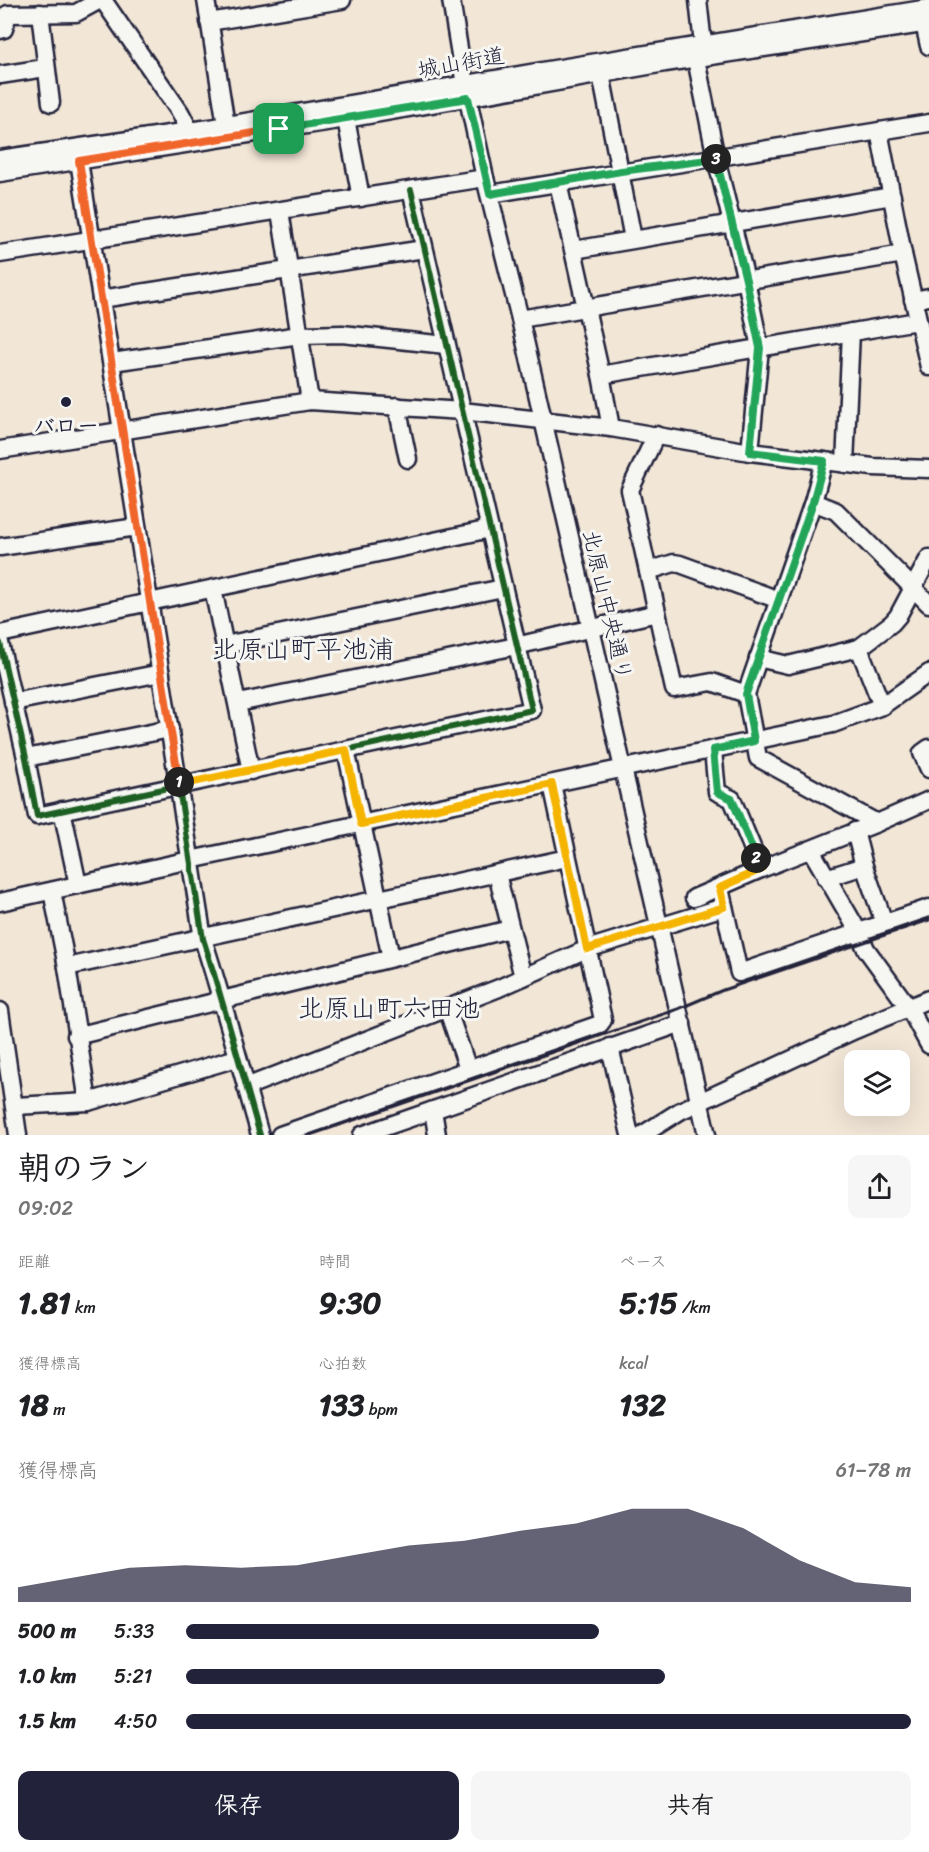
<!DOCTYPE html>
<html lang="ja">
<meta charset="utf-8">
<style>
:root{--surface:#fff;--page:#f6f6f6;--text:#202124;--muted:#757577;--accent:#22223b}
body{margin:0;font-family:Sriracha,"Klee One",sans-serif;background:var(--page);color:var(--text);height:100vh;display:flex;flex-direction:column;font-size:22px;white-space:nowrap}
*{box-sizing:border-box;margin:0}
p{font-size:20px;color:var(--muted)}
.icon{flex:none;width:33px;height:33px;fill:none;stroke:currentColor;stroke-width:2;stroke-linecap:round;stroke-linejoin:round}
.map{position:relative;height:1135px;overflow:hidden}
.panel{display:flex;flex-direction:column;background:var(--surface);flex:1}
.panel>*{flex:none}
.controls{position:absolute;left:844px;top:1050px;display:grid;gap:12px}
.controls a{display:grid;place-items:center;width:66px;height:66px;border-radius:12px;background:var(--surface);box-shadow:0 6px 24px #0002;font-size:30px}
.pin{position:absolute;display:grid;place-items:center;width:51px;height:51px;color:#fff;margin:-26px;border-radius:12px;box-shadow:0 3px 9px #0006}
.km{position:absolute;width:30px;height:30px;margin:-15px;border-radius:50%;background:#222;color:#fff;font-size:16px;line-height:30px;text-align:center}
.round{display:grid;place-items:center;flex:none;width:63px;height:63px;border-radius:12px;background:var(--page)}
.headline{display:flex;align-items:center;justify-content:space-between;height:102px;padding:0 18px}
h1{font-size:33px;font-weight:700;line-height:45px}
.stats{display:grid;grid-template-columns:repeat(3,1fr);gap:9px;height:102px;padding:6px 18px}
.stats div{display:grid;align-content:center}
.stats b{font-size:30px;font-weight:700}
.stats small{font-size:16px;font-weight:400}
.stats p{font-size:16px}
.chart{height:168px;padding:12px 18px}
.chart p{display:flex;justify-content:space-between}
.chart svg{width:100%;height:108px;margin-top:6px;fill:var(--accent);opacity:.7}
.primary-button{display:flex;gap:12px;margin-top:auto;padding:12px 18px}
.primary-button a{flex:1;height:69px;border-radius:12px;background:var(--accent);color:#fff;font-size:24px;font-weight:700;line-height:69px;text-align:center}
.primary-button a+a{background:var(--page);color:var(--text)}
ul{padding:0 18px;list-style:none;font-size:20px}
li{display:grid;grid-template-columns:96px 72px 1fr;align-items:center;height:45px}
li i{height:15px;border-radius:8px;background:var(--accent)}
.map>svg:first-child{display:block}
.lines{fill:none;stroke-linecap:round;stroke-linejoin:round}
.minor-casing{stroke:#22223b;stroke-width:21}
.minor{stroke:#f6f6f2;stroke-width:16}
.rail{stroke:#22223b;stroke-width:3}
.cycleway-casing{stroke:#f6f6f2;stroke-width:10}
.cycleway{stroke:#1b5e20;stroke-width:6}
.split-1-casing{stroke:#fff;stroke-width:12}
.split-2-casing{stroke:#fff;stroke-width:12}
.split-3-casing{stroke:#fff;stroke-width:12}
.split-4-casing{stroke:#fff;stroke-width:12}
.split-1{stroke:#f0652b;stroke-width:8}
.split-2{stroke:#f5b400;stroke-width:8}
.split-3{stroke:#22a559;stroke-width:8}
.split-4{stroke:#22a559;stroke-width:8}
.poi-dot{fill:#22223b;stroke:#f6f6f2;stroke-width:2}
.labels{text-anchor:middle;stroke-width:6;stroke-linejoin:round;paint-order:stroke}
.street-label{font-size:22px;fill:#22223b;stroke:#f6f6f2}
.poi-label{font-size:22px;font-weight:bold;fill:#22223b;stroke:#f6f6f2}
.quarter-label{font-size:26px;fill:#22223b;stroke:#f6f6f2}
</style>
<div class="map">
<svg width="929" height="1135" viewBox="0 0 929 1135">
<rect width="100%" height="100%" fill="#f2e6d7"/>
<filter id="ink" filterUnits="userSpaceOnUse"><feTurbulence type="fractalNoise" baseFrequency=".0167" numOctaves="2"/><feDisplacementMap in="SourceGraphic" scale="12" xChannelSelector="R" yChannelSelector="G"/><feConvolveMatrix kernelMatrix="1 2 1 2 8 2 1 2 1" color-interpolation-filters="sRGB"/></filter>
<g filter="url(#ink)">
<g class="lines">
<g class="minor-casing">
<g id="minor">
<polyline points="103,0 180,112 190,131"/>
<polyline points="206,0 226,125"/>
<polyline points="451,0 465,85 485,178 520,319 707,1135"/>
<polyline points="698,0 703,44"/>
<polyline points="40,13 51,103"/>
<polyline points="922,14 929,46"/>
<polyline points="209,22 342,0"/>
<polyline points="0,30 4,29 8,14 76,13 100,0"/>
<polyline points="696,59 716,158 746,280 760,348 750,452"/>
<polyline points="601,74 633,239"/>
<polyline points="0,75 45,68"/>
<polyline points="346,119 361,198"/>
<polyline points="879,131 903,254 929,367"/>
<polyline points="0,159 210,128 548,70 929,8"/>
<path d="M 79,161 L 203,939 C 224,1004 241,1069 260,1135"/>
<polyline points="0,173 346,119 665,63 929,23"/>
<polyline points="558,183 601,375 611,428"/>
<path d="M 490,194 C 636,169 783,148 929,123"/>
<polyline points="280,211 310,401"/>
<polyline points="574,250 892,196"/>
<polyline points="0,254 485,178"/>
<polyline points="101,299 424,249"/>
<polyline points="913,300 929,297"/>
<polyline points="520,319 903,254"/>
<polyline points="112,362 300,335 342,334 446,345"/>
<polyline points="601,375 917,321"/>
<polyline points="397,406 408,459"/>
<polyline points="656,435 630,490 674,689 712,682 746,694 758,758 877,823"/>
<polyline points="0,450 310,401 462,411 611,428 750,452 873,467 929,469"/>
<polyline points="845,464 851,332"/>
<polyline points="813,502 836,511 929,604"/>
<polyline points="0,547 137,527"/>
<polyline points="648,571 674,563 680,564 779,600"/>
<polyline points="213,589 251,771"/>
<polyline points="0,634 490,529"/>
<polyline points="0,643 26,758 37,816 532,710 411,190"/>
<polyline points="225,645 503,588"/>
<polyline points="859,648 882,706"/>
<polyline points="758,658 788,665 859,648 892,623 898,616 929,558"/>
<polyline points="746,694 813,502 824,461"/>
<polyline points="13,702 161,673"/>
<polyline points="238,703 516,646 657,613"/>
<polyline points="929,748 922,753 929,769"/>
<polyline points="346,750 391,958"/>
<polyline points="713,750 717,792 732,799 761,869"/>
<polyline points="26,758 170,729"/>
<polyline points="62,810 78,885"/>
<polyline points="855,831 864,866 884,922"/>
<polyline points="811,850 858,931 866,949 909,1008 929,1045"/>
<polyline points="497,874 523,977"/>
<polyline points="826,878 864,866"/>
<polyline points="720,888 739,973 929,908"/>
<polyline points="52,891 67,967 88,1102"/>
<polyline points="694,898 761,869 877,823 929,800"/>
<polyline points="0,902 190,860 833,724 882,706 929,673"/>
<polyline points="67,967 567,858"/>
<polyline points="447,1008 468,1069"/>
<polyline points="0,1011 18,1135"/>
<polyline points="76,1036 510,929"/>
<polyline points="610,1047 630,1135"/>
<polyline points="246,1087 499,988 587,949 724,907"/>
<polyline points="15,1106 88,1102 237,1058"/>
<polyline points="433,1110 437,1135"/>
<polyline points="280,1135 600,1024 603,1020 552,784"/>
<polyline points="362,1135 682,1023"/>
<polyline points="642,1135 680,1111 855,1030 929,999"/>
</g>
</g>
<use href="#minor" class="minor"/>
<polyline class="rail" points="310,1135 678,1009 723,990 929,920"/>
<g class="cycleway-casing">
<g id="cycleway">
<path d="M 79,161 L 203,939 C 224,1004 241,1069 260,1135"/>
<polyline points="0,643 26,758 37,816 532,710 411,190"/>
</g>
</g>
<use href="#cycleway" class="cycleway"/>
</g>
</g>
<g class="lines" filter="url(#ink)">
<g class="split-1-casing">
<polyline id="split-1" points="179,782 79,161 279,129"/>
</g>
<g class="split-2-casing">
<polyline id="split-2" points="179,782 179,785 346,750 361,824 552,784 587,949 724,907 720,888 761,869 756,858"/>
</g>
<g class="split-3-casing">
<polyline id="split-3" points="716,159 746,280 760,348 750,452 824,461 813,502 746,694 754,741 713,750 717,792 732,799 756,858"/>
</g>
<g class="split-4-casing">
<polyline id="split-4" points="279,129 468,98 490,194 621,171 716,159"/>
</g>
<use href="#split-1" class="split-1"/>
<use href="#split-2" class="split-2"/>
<use href="#split-3" class="split-3"/>
<use href="#split-4" class="split-4"/>
</g>
<circle class="poi-dot" cx="66" cy="402" r="6"/>
<g class="labels">
<g class="street-label">
<text transform="translate(461 62) rotate(-10)" y="8">城山街道</text>
<text transform="translate(608 605) rotate(77)" y="8">北原山中央通り</text>
</g>
<g class="poi-label">
<text x="66" y="433">バロー</text>
</g>
<g class="quarter-label">
<text x="303" y="658">北原山町平池浦</text>
<text x="389" y="1017">北原山町六田池</text>
</g>
</g>
</svg>
<div class="controls">
<a><svg class="icon" aria-label="layers" viewBox="0 0 24 24"><path d="M12 4l9 5-9 5-9-5zM3 14l9 5 9-5"/></svg></a>
</div>
<div class="pin" style="left:279px;top:129px;background:#1e9e55"><svg class="icon" aria-label="arrive" viewBox="0 0 24 24"><path d="M6 21V4h12l-3 4 3 4H6"/></svg></div>
<b class="km" style="left:179px;top:782px">1</b>
<b class="km" style="left:756px;top:858px">2</b>
<b class="km" style="left:716px;top:159px">3</b>
</div>
<section class="panel">
<div class="headline"><div><h1>朝のラン</h1><p>09:02</p></div><a class="round"><svg class="icon" aria-label="share" viewBox="0 0 24 24"><path d="M12 15V3M7 8l5-5 5 5M5 13v7h14v-7"/></svg></a></div>
<div class="stats">
<div><p>距離</p><b>1.81<small> km</small></b></div>
<div><p>時間</p><b>9:30</b></div>
<div><p>ペース</p><b>5:15<small> /km</small></b></div>
</div>
<div class="stats">
<div><p>獲得標高</p><b>18<small> m</small></b></div>
<div><p>心拍数</p><b>133<small> bpm</small></b></div>
<div><p>kcal</p><b>132</b></div>
</div>
<div class="chart"><p><span>獲得標高</span>61–78 m</p>
<svg viewBox="0 0 160 44" preserveAspectRatio="none"><path d="M0 44V38L10 34L20 30L30 29L40 30L50 29L60 25L70 21L80 19L90 15L100 12L110 6L120 6L130 14L140 27L150 36L160 38V44z"/></svg>
</div>
<ul>
<li><b>500 m</b>5:33<i style="width:57%"></i></li>
<li><b>1.0 km</b>5:21<i style="width:66%"></i></li>
<li><b>1.5 km</b>4:50<i style="width:100%"></i></li>
</ul>
<div class="primary-button"><a>保存</a><a>共有</a></div>
</section>
